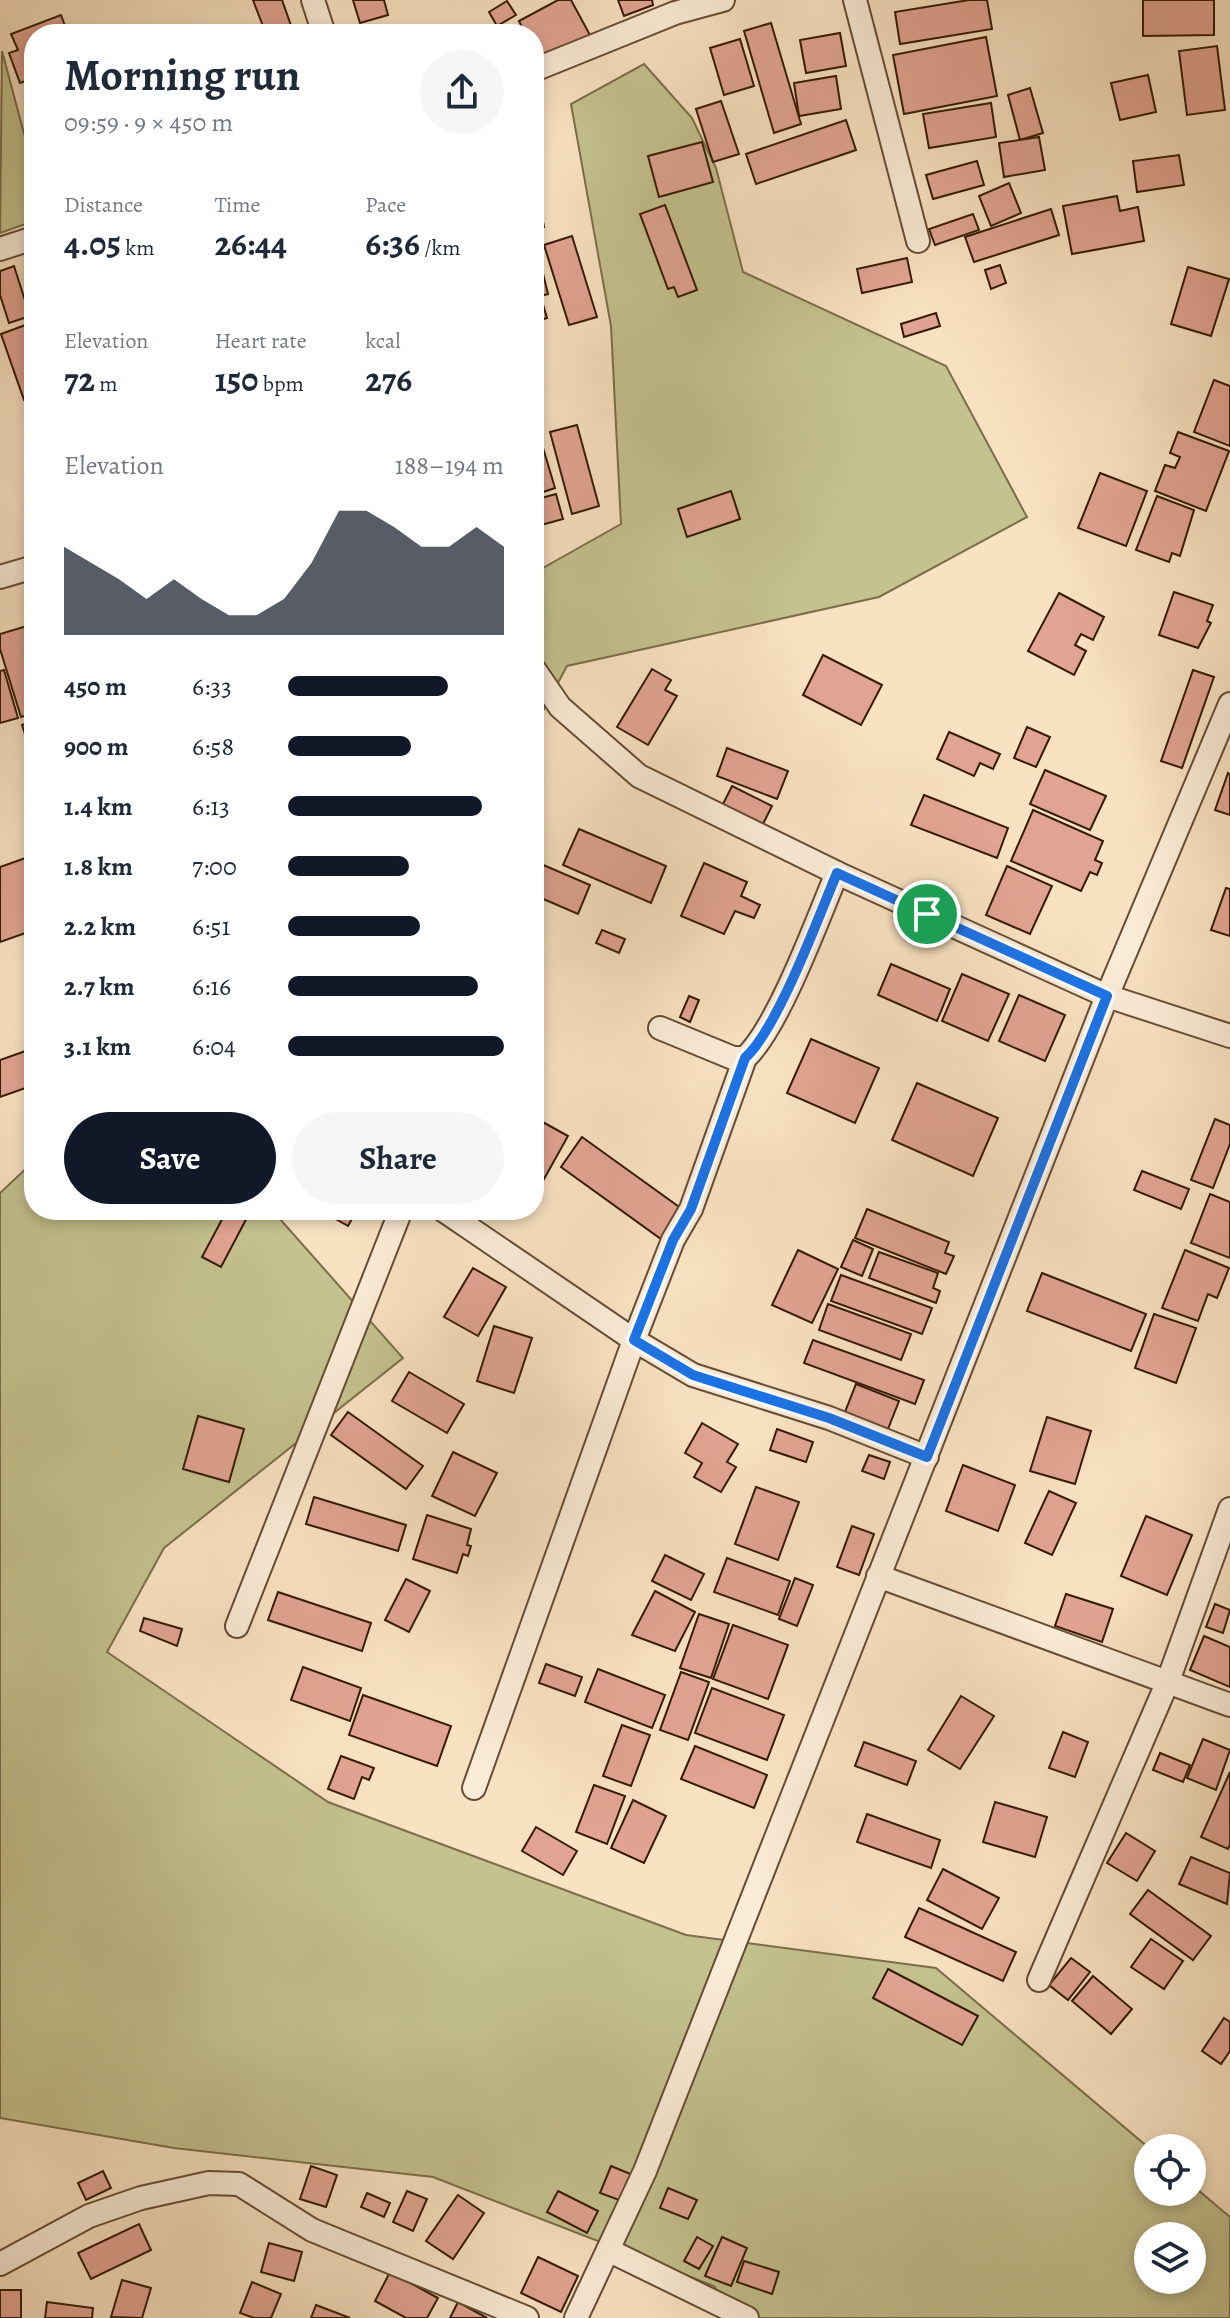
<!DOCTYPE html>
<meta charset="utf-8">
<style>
:root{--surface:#fff;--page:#f6f6f7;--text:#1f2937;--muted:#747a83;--accent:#111827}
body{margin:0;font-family:Alegreya,serif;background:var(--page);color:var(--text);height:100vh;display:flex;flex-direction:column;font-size:30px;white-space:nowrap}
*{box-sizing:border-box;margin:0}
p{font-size:26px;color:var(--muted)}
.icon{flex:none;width:44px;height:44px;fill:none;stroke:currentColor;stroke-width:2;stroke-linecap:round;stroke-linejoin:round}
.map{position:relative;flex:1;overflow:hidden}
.panel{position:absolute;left:24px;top:24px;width:520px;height:1196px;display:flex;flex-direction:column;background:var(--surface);border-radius:32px;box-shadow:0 4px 12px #0003}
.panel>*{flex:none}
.tools{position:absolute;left:1134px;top:2134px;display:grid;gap:16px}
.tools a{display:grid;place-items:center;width:72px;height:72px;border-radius:50%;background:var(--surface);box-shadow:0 4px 12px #0003;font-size:40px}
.pin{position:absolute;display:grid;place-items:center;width:68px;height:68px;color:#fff;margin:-34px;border:4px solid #fff;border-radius:50%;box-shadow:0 2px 8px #0007}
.round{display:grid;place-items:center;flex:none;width:84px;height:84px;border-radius:42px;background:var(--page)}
.overview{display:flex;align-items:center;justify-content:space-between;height:136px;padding:0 40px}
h1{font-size:44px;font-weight:700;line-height:60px}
.stats{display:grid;grid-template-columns:repeat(3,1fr);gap:12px;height:136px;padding:8px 40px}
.stats div{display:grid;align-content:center}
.stats b{font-size:34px;font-weight:700}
.stats small{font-size:22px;font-weight:400}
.stats p{font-size:22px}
.chart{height:224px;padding:16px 40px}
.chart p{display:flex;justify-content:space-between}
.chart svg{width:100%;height:144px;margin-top:8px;fill:var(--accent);opacity:.7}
.primary-button{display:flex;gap:16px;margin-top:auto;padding:16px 40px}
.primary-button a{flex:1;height:92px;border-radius:48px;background:var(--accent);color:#fff;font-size:32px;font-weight:700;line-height:92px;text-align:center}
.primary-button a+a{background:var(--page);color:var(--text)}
ul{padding:0 40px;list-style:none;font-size:26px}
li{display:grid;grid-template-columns:128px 96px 1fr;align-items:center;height:60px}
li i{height:20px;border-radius:10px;background:var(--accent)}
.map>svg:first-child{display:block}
.green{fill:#c4c28f;stroke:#7c6e4a;stroke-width:2;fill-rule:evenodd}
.building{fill:#e1a492;stroke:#351a04;stroke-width:2}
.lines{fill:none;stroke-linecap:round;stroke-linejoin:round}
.minor-casing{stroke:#664c34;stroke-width:26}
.minor{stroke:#fbecd7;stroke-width:22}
.route-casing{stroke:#fff;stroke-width:16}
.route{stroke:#1a73e8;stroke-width:10}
</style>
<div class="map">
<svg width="1230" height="2318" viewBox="0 0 1230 2318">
<rect width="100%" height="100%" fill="#f9e2c2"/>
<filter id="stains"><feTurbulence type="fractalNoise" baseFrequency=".0025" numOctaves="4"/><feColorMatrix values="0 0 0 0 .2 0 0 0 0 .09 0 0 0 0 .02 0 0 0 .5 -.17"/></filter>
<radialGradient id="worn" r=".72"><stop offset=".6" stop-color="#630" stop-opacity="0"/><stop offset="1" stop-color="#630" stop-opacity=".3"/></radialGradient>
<g class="green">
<polygon points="2,51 34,171 34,221 0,233"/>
<polygon points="644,64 692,118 716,168 743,272 946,366 1027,517 879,597 567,666 534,728 534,573 621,524 611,326 571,104"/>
<path d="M 34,1161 L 34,1210 L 272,1210 L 403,1358 L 164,1548 L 107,1652 L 328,1802 L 686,1935 L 936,1968 L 1149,2148 L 1148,2192 L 1192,2192 L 1192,2185 L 1230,2217 L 1230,2318 L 733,2318 L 714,2286 L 433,2177 L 174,2148 L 0,2118 L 0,1193 ZM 1148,2236 L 1192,2236 L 1192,2280 L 1148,2280 Z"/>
</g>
<g class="building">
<polygon points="253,0 282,0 294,34 266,34"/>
<polygon points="353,0 384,0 388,15 360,23"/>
<polygon points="558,0 571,0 590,35 540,61 534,50 534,34 525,34 519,21"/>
<polygon points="618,0 652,0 653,5 624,16"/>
<polygon points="969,0 987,0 992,29 900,44 895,12"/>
<polygon points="1143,0 1214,0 1214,35 1143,36"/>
<polygon points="507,1 516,15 497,26 489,12"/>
<polygon points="61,15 68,34 34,34 34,78 20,83 9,53 18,50 11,34"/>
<polygon points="771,23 801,124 774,133 744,31"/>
<polygon points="840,33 846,66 806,73 800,40"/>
<polygon points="986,37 997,96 904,114 893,55"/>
<polygon points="740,39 754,86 724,95 710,48"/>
<polygon points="1217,46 1225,110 1187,115 1179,51"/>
<polygon points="1148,75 1156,112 1120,120 1111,83"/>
<polygon points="836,76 841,109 799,116 794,83"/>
<polygon points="1030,88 1043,133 1020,140 1008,95"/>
<polygon points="721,101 739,154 713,162 696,109"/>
<polygon points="991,103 996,137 929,148 923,114"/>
<polygon points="846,120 856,150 756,184 746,154"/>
<polygon points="1039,137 1045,170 1004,177 999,143"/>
<polygon points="702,142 713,182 659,197 648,156"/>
<polygon points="1179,155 1184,185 1137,192 1133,161"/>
<polygon points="977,161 984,185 933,199 926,175"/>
<polygon points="534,174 544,227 534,229"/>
<polygon points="1009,183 1021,213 991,226 979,196"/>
<polygon points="1117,196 1120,211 1138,207 1144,241 1072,254 1063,206"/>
<polygon points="665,205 697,290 678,297 674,287 668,289 640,214"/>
<polygon points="1051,209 1059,235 974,262 965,237"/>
<polygon points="973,214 979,230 935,245 929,229"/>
<polygon points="572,236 597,317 569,325 544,245"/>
<polygon points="907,258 912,282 862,293 857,269"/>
<polygon points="540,261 548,294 534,298 534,262"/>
<polygon points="1000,265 1006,283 991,289 985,270"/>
<polygon points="14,266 30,316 9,323 0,295 0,271"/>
<polygon points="1188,267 1229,279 1211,336 1171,324"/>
<polygon points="542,301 547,318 534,322 534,303"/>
<polygon points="936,313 940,326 904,337 901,324"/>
<polygon points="31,323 34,397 24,400 1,334"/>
<polygon points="1214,380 1230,386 1230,446 1194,432"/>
<polygon points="577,425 599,506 572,514 550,432"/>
<polygon points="538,431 555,488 534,495 534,432"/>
<polygon points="1178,432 1229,451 1206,511 1155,491 1165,465 1175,468 1180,457 1170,453"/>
<polygon points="1100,473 1147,491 1126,546 1078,528"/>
<polygon points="731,491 740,519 687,537 678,509"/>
<polygon points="556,494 563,519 534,527 534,500"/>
<polygon points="1157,496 1194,510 1180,556 1172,553 1169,562 1136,550"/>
<polygon points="1174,592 1213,605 1207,621 1211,623 1198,648 1159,635"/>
<polygon points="1059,593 1104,617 1093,640 1081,634 1075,645 1086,651 1074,675 1028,651"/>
<polygon points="27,626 34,649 34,713 21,717 0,649 0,634"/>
<polygon points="823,655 882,685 861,725 803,695"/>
<polygon points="652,669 671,680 665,690 677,696 648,745 617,727"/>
<polygon points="4,670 18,718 0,723 0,671"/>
<polygon points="1193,670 1214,677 1182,768 1161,761"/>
<polygon points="34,721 34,762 22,725"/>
<polygon points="1027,727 1050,737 1036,767 1014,758"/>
<polygon points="949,732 1000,754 993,769 980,763 974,776 937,759"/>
<polygon points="727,748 788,771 777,799 717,776"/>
<polygon points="1045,770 1106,796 1090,830 1030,804"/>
<polygon points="1228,773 1230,774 1230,815 1215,810"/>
<polygon points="732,786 772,806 761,828 721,808"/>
<polygon points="924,795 1008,828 997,858 911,825"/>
<polygon points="1033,810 1103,841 1095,860 1102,863 1097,875 1090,872 1081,891 1011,861"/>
<polygon points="579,829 666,866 651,903 563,865"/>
<polygon points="34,855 34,930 0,942 0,867"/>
<polygon points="534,861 590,885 578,914 534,895"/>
<polygon points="704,863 747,882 741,896 760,905 754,918 735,911 724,934 681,916"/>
<polygon points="1007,866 1052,886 1030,934 986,915"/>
<polygon points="1226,888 1230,889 1230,936 1211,930"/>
<polygon points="602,930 625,939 619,953 596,943"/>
<polygon points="891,964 950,989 937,1021 878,995"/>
<polygon points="962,974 1009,994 988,1041 942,1021"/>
<polygon points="1019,995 1065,1015 1045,1061 999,1041"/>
<polygon points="689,996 699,1000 690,1022 680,1017"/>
<polygon points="811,1039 879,1068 855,1123 787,1093"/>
<polygon points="34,1048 34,1085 0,1097 0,1060"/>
<polygon points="917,1083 998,1118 973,1176 892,1140"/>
<polygon points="1215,1119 1230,1125 1230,1144 1213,1188 1191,1180"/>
<polygon points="539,1120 568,1136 539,1188 534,1186 534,1129"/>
<polygon points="582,1137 682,1209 661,1239 561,1167"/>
<polygon points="1142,1171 1189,1189 1181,1209 1134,1190"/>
<polygon points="1210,1194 1230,1202 1230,1258 1191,1243"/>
<polygon points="867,1209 949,1242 945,1253 954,1256 946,1274 855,1238"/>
<polygon points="227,1210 251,1210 221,1267 202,1257"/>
<polygon points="320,1210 357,1210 348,1226"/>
<polygon points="853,1240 873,1249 862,1276 841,1267"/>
<polygon points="798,1250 838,1269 812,1323 772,1305"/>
<polygon points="1185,1250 1229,1268 1217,1298 1208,1294 1198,1321 1162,1308"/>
<polygon points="879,1252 938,1273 933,1288 940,1291 936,1303 869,1278"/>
<polygon points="473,1268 506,1287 478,1336 444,1317"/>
<polygon points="1042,1273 1146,1314 1131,1351 1027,1311"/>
<polygon points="841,1275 932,1308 922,1334 831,1301"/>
<polygon points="828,1304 911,1334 901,1360 819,1330"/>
<polygon points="1154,1314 1196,1328 1176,1383 1135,1368"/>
<polygon points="494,1326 532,1338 514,1393 477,1381"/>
<polygon points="813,1340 924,1380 915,1404 804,1363"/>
<polygon points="409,1372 464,1404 447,1433 392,1401"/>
<polygon points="856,1384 899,1401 888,1429 845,1412"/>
<polygon points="348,1412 423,1466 406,1489 331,1435"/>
<polygon points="198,1416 244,1429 229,1482 183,1469"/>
<polygon points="1047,1417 1091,1431 1075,1484 1030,1471"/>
<polygon points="702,1423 738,1444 727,1462 736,1467 721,1492 694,1477 702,1463 685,1453"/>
<polygon points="777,1429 813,1442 806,1462 770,1450"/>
<polygon points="453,1452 497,1473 475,1516 432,1496"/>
<polygon points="869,1455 890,1462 884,1479 862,1471"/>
<polygon points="963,1465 1015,1485 998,1531 946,1511"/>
<polygon points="756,1487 799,1502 778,1560 735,1544"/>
<polygon points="1049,1491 1076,1503 1052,1555 1025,1543"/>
<polygon points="314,1497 406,1525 398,1551 306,1524"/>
<polygon points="427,1515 471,1529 467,1545 471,1546 468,1556 463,1554 457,1573 413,1559"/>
<polygon points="1146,1516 1192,1535 1167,1595 1121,1576"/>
<polygon points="852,1526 874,1534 859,1575 837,1567"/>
<polygon points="665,1555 704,1574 691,1600 652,1581"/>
<polygon points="727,1558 790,1581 778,1615 714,1592"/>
<polygon points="795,1578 813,1585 797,1626 779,1619"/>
<polygon points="406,1579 430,1591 409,1632 385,1620"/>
<polygon points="655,1591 695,1612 675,1651 632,1635"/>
<polygon points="278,1592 371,1623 362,1651 268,1620"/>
<polygon points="1066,1594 1113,1609 1102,1642 1055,1626"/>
<polygon points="1215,1604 1230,1610 1223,1633 1206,1627"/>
<polygon points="699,1614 729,1624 711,1678 680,1668"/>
<polygon points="144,1618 182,1629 177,1646 140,1631"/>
<polygon points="733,1625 788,1645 768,1699 713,1679"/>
<polygon points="1204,1636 1230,1647 1230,1687 1190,1670"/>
<polygon points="546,1664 582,1677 575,1696 539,1683"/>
<polygon points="303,1667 361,1688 350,1721 291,1700"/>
<polygon points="598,1669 665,1695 652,1728 585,1702"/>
<polygon points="681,1672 709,1682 688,1740 660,1730"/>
<polygon points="712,1688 784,1715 767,1760 695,1733"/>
<polygon points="363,1695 451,1726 437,1766 349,1735"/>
<polygon points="961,1696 994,1716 960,1769 928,1750"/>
<polygon points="622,1725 650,1735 631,1786 603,1776"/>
<polygon points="1063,1732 1088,1742 1075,1777 1049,1768"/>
<polygon points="1203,1739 1230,1750 1216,1790 1187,1778"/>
<polygon points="864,1742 916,1761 907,1785 855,1766"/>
<polygon points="695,1746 767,1775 754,1808 681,1779"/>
<polygon points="1160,1753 1190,1765 1183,1782 1153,1770"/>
<polygon points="341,1756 374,1768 369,1780 362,1777 354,1799 328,1789"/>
<polygon points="1230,1772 1230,1844 1228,1849 1201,1837"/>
<polygon points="594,1785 625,1796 607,1844 576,1832"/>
<polygon points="633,1800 666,1816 644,1863 611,1848"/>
<polygon points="995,1802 1047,1817 1035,1857 983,1842"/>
<polygon points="867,1814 940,1840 931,1868 857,1842"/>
<polygon points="536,1827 577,1851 563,1875 522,1851"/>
<polygon points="1126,1833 1155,1851 1137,1881 1107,1863"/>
<polygon points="1191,1857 1230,1873 1227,1904 1179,1884"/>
<polygon points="943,1869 999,1898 982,1929 927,1900"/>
<polygon points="1148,1890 1211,1936 1193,1960 1130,1914"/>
<polygon points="919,1908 1016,1952 1003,1981 905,1937"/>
<polygon points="1151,1939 1183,1961 1164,1989 1131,1967"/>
<polygon points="1071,1958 1090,1972 1068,2000 1049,1985"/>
<polygon points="888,1969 978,2016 962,2045 873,1998"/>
<polygon points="1093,1976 1132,2009 1111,2034 1072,2001"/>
<polygon points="1224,2018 1230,2022 1230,2051 1221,2064 1202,2051"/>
<polygon points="311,2166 337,2175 326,2207 300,2199"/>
<polygon points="611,2166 633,2175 622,2201 600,2193"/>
<polygon points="103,2171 111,2188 86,2200 78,2183"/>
<polygon points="668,2188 697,2200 688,2219 660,2208"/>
<polygon points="407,2191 427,2199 413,2231 393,2222"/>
<polygon points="558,2191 598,2211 587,2233 547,2212"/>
<polygon points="367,2193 390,2203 384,2217 361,2207"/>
<polygon points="458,2195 484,2213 453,2259 426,2241"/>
<polygon points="139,2224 151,2250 91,2279 78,2253"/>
<polygon points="697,2237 713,2246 699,2269 684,2261"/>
<polygon points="722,2237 747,2248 731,2286 705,2276"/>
<polygon points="269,2243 302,2252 294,2281 261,2272"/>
<polygon points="538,2257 578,2276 561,2312 521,2293"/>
<polygon points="744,2261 779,2272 772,2294 737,2282"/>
<polygon points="390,2272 438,2298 427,2318 406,2318 375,2301"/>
<polygon points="122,2280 151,2288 142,2318 111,2317"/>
<polygon points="252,2282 281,2294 271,2318 254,2318 240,2313"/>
<rect x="0" y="2290" width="21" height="28"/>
<polygon points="47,2302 93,2308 92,2318 45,2318"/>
<polygon points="458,2302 487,2318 450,2318"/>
<polygon points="316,2305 350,2318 311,2318"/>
</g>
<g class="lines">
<g class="minor-casing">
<g id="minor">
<polyline points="313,0 324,34"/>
<polyline points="855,0 918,241"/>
<polyline points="534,70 675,13 723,0"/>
<polyline points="0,249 34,238"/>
<polyline points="0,577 34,567"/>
<polyline points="534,669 560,707 639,776 837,873 1107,996 1230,1036"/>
<path d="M 660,1028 L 733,1058 L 745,1058 C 778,1028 818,918 837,873"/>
<polyline points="443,1210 634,1340 693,1375 829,1418 927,1457"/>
<polyline points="878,1576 1230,1705"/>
<polyline points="237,1626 401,1210"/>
<polyline points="474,1788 634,1340 673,1240 691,1209 745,1058"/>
<polyline points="1039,1980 1168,1681 1230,1509"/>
<polyline points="610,2251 747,2318"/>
<polyline points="0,2264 89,2216 141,2198 209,2183 239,2184 312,2230 527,2318"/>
<polyline points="576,2318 645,2171 1107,996 1230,704"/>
</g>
</g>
<use href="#minor" class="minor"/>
</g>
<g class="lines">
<g class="route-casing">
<path id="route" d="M 837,873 L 1107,996 L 927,1457 L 829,1418 L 693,1375 L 634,1340 L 673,1240 L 691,1209 L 745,1058 C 778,1028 818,918 837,873 Z"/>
</g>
<use href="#route" class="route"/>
</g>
<rect width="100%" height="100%" filter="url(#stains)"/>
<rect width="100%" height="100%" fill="url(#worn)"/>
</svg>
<div class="tools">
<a><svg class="icon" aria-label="locate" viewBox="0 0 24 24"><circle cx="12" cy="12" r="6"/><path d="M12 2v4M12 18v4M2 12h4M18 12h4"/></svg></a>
<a><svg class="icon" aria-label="layers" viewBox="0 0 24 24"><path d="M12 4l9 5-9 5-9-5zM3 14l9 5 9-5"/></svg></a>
</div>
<div class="pin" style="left:927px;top:914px;background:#1e9e55"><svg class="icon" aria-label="arrive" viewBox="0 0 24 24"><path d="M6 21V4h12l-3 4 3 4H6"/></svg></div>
<section class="panel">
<div class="overview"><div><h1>Morning run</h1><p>09:59 · 9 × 450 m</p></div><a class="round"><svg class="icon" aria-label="share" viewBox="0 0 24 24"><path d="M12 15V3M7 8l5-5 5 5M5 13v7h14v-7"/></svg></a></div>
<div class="stats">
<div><p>Distance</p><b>4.05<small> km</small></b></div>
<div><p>Time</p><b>26:44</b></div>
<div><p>Pace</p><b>6:36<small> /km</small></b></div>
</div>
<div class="stats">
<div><p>Elevation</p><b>72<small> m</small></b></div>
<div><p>Heart rate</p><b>150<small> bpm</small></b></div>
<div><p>kcal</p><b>276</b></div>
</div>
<div class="chart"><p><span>Elevation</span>188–194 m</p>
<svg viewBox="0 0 160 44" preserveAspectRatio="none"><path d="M0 44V17L10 22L20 27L30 33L40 27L50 33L60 38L70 38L80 33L90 22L100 6L110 6L120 11L130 17L140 17L150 11L160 17V44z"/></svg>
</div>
<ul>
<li><b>450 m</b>6:33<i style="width:74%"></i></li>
<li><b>900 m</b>6:58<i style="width:57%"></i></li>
<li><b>1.4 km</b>6:13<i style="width:90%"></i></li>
<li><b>1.8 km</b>7:00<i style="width:56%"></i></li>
<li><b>2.2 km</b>6:51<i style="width:61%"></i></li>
<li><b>2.7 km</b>6:16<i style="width:88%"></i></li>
<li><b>3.1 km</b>6:04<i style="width:100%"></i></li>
</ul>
<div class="primary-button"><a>Save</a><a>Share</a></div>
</section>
</div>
